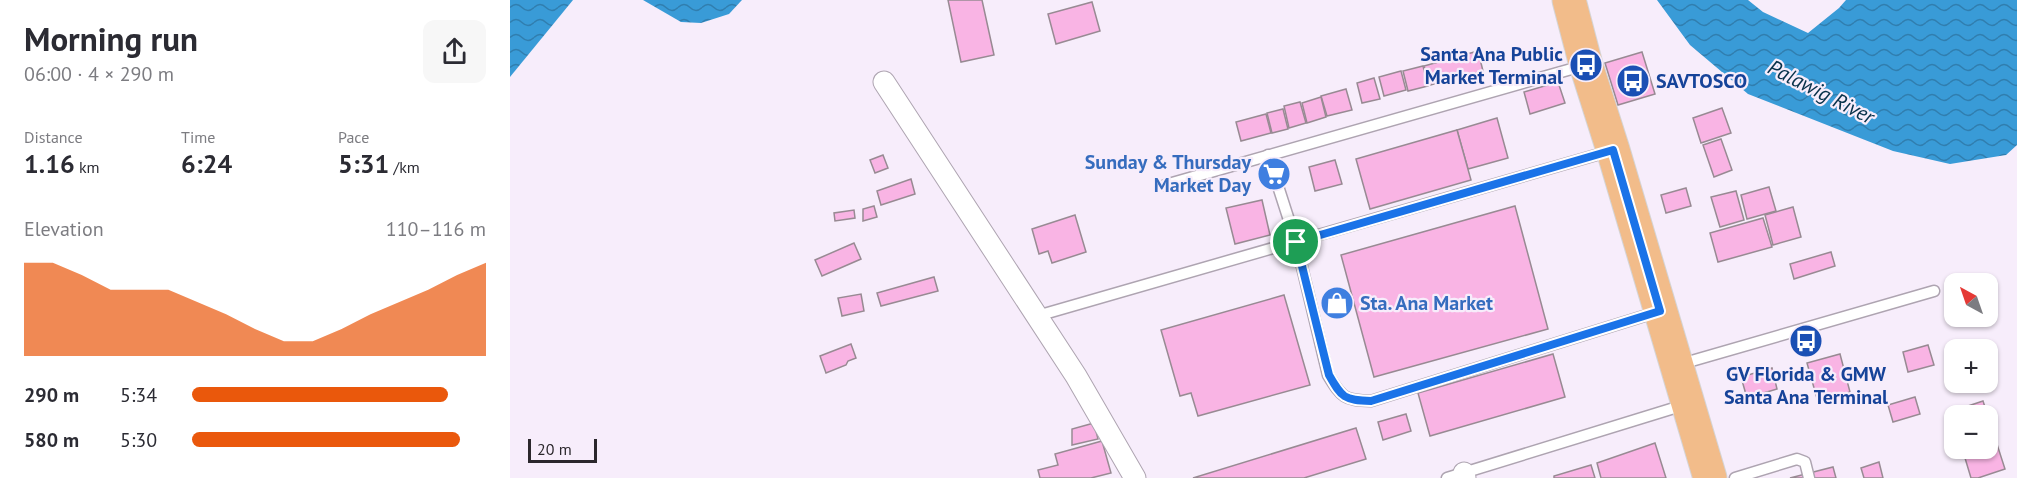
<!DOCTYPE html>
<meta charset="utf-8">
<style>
:root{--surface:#fff;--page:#f7f7f7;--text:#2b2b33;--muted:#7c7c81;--accent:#ea580c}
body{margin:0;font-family:"PT Sans",sans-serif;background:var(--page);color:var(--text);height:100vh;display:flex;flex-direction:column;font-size:22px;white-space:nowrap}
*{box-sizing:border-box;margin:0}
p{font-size:20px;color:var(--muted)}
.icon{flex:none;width:33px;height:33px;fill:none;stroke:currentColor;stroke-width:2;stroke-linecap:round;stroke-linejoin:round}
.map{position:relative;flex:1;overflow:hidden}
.drawer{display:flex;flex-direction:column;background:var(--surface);width:510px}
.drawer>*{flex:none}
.needle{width:39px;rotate:320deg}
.controls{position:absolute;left:1434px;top:273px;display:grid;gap:12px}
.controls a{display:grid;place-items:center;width:54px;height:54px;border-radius:12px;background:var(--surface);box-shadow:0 2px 4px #0004;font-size:30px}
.scale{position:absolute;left:18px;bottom:15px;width:69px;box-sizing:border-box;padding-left:6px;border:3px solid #2b272c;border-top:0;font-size:16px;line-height:21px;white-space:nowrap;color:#2b272c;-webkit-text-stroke:4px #f7edfb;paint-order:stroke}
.pin{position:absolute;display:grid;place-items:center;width:51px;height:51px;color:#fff;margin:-26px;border:3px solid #fff;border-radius:50%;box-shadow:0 2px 6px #0007}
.round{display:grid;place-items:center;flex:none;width:63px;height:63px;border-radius:12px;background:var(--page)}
.overview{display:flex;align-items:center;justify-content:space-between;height:102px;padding:0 24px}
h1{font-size:33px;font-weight:700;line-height:45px}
.metrics{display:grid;grid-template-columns:repeat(3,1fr);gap:9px;height:102px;padding:6px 24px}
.metrics div{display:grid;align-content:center}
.metrics b{font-size:26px;font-weight:700}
.metrics small{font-size:16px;font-weight:400}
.metrics p{font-size:16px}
.chart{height:168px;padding:12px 24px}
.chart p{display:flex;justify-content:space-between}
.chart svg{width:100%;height:108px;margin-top:6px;fill:var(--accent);opacity:.7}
ul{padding:0 24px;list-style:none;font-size:20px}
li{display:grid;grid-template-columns:96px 72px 1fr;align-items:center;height:45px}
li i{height:15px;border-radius:8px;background:var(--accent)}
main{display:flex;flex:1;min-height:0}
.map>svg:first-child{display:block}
.water{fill:url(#water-waves)}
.building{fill:#f9b4e4;stroke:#988a93;stroke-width:1.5}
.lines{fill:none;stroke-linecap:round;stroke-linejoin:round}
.lane-casing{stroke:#aea4b1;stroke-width:13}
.street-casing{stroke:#aea4b1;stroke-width:23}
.primary-casing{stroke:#d5d4d5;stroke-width:35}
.lane{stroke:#fff;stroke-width:10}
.street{stroke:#fff;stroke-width:21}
.primary{stroke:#f2bc8a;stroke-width:33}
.route-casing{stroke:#fff;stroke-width:12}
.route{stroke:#1a73e8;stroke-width:8}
.labels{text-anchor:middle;stroke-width:4.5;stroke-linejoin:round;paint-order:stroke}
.transit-label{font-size:20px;font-weight:bold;fill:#164399;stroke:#f7edfb;text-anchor:end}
.shop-label{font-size:20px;font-weight:bold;fill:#366cbe;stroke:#f7edfb;text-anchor:end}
.water-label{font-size:21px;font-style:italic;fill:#08324b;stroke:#f7edfb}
</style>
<main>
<section class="drawer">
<div class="overview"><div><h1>Morning run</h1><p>06:00 · 4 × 290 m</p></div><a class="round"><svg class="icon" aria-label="share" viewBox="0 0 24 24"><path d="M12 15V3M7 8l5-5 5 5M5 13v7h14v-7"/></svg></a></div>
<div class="metrics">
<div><p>Distance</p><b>1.16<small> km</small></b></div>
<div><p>Time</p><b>6:24</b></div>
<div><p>Pace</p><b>5:31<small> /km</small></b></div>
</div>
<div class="chart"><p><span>Elevation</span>110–116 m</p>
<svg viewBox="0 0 160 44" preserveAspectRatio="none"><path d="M0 44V6L10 6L20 11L30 17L40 17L50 17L60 22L70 27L80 33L90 38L100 38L110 33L120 27L130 22L140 17L150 11L160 6V44z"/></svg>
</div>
<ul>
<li><b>290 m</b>5:34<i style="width:87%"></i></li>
<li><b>580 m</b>5:30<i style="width:91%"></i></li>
</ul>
</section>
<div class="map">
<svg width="1507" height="478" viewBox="0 0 1507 478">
<defs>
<pattern id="water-waves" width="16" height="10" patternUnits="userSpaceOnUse" patternTransform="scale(1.5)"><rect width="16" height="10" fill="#399bd7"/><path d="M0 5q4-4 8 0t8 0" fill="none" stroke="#307eaf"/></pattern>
</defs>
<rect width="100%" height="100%" fill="#f7edfb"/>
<g class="water">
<polygon points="0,0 63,0 0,77"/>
<polygon points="133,0 232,0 219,14 191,23 171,22"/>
<polygon points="1147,0 1238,0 1253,12 1298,33 1329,8 1336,0 1507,0 1507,145 1496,155 1440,164 1383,151 1238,94 1180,45"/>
</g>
<g class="building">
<polygon points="438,0 472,0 484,55 451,62"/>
<polygon points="582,2 590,31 546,44 538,14"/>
<polygon points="968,51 973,71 920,85 914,66"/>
<polygon points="1132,52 1145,94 1108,105 1095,63"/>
<polygon points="913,66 918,86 898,91 893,71"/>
<polygon points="891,71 896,90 874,96 869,77"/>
<polygon points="864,78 870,99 852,103 847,83"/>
<polygon points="1048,82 1055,103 1020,114 1014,92"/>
<polygon points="836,89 842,110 817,116 811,96"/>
<polygon points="811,97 816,117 797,123 792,103"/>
<polygon points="790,102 796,123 779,128 774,106"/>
<polygon points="1212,108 1221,133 1191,143 1183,118"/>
<polygon points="773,109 778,129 762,133 757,113"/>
<polygon points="756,114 761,133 731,141 726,122"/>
<polygon points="987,118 998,158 958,169 947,130"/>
<polygon points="947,130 961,180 860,209 846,159"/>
<polygon points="1211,139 1222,170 1204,177 1193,145"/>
<polygon points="373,155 378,168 365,173 360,160"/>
<polygon points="825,160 832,184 805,191 799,167"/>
<polygon points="401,179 405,194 371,205 367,191"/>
<polygon points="1259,187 1266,211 1237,219 1231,195"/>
<polygon points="1176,188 1181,206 1156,213 1151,195"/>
<polygon points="1226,191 1234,220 1210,227 1201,197"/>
<polygon points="752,200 760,235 725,244 716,208"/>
<polygon points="364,206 367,217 353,221 353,209"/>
<polygon points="1005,206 1038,329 864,377 831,255"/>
<polygon points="1283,207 1291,237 1263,245 1255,215"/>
<polygon points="344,210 345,218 325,221 324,213"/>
<polygon points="565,215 576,252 542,263 538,251 529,254 522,229"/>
<polygon points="1253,218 1262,247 1208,262 1200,233"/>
<polygon points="344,243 351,259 312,276 305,260"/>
<polygon points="1321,252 1325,266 1284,279 1280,264"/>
<polygon points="424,277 428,291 371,306 367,293"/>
<polygon points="351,294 354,311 332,316 328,298"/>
<polygon points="774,295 800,385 688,416 681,393 670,396 651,330"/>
<polygon points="341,344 346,358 338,361 336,365 316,373 310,356"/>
<polygon points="1418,345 1424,365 1398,372 1393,352"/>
<polygon points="1043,354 1055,397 920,436 908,393"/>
<polygon points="1330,354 1340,392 1308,402 1297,363"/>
<polygon points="1262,368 1267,389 1237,398 1231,377"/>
<polygon points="1405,397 1410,414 1383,422 1378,405"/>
<polygon points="1473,401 1495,469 1468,478 1461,478 1452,448 1478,448 1478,416 1444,416 1444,426 1440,412"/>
<polygon points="896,414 901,431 873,440 868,422"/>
<polygon points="584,423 588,439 562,445 562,429"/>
<polygon points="846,428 856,459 794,478 683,478"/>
<polygon points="592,441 601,473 581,478 530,478 528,470 548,465 545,454"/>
<polygon points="1145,443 1156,478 1091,478 1087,463"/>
<polygon points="1369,462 1373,478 1354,478 1351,468"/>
<polygon points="1081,465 1085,478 1044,478 1044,476"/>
<polygon points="1323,467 1326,478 1280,478"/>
</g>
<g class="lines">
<g class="lane-casing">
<g id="lane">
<path d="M 758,155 L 786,242 L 818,375 C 832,398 834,400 861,401 L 1147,312"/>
<polyline points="655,185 1072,66"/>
<polyline points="527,316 1100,151"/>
<polyline points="1171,364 1424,291"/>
<polyline points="937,478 1174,405"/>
<polyline points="1225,478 1287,459 1295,462 1299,478"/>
</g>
</g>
<g class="street-casing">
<g id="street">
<polyline points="374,82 566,376 625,478"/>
<polyline points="954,473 955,478"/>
</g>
</g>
<g class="primary-casing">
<polyline id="primary" points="1059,0 1076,65 1103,150 1200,478"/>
</g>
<use href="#lane" class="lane"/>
<use href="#street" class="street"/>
<use href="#primary" class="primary"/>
</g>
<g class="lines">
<g class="route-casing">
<path id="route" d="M 1103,150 L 1150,311 L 861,401 C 834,400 832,398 819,375 L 786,242 Z"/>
</g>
<use href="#route" class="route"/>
</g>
<defs>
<g id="bus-disc" transform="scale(1.725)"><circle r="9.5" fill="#1a4fb4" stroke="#f7edfb"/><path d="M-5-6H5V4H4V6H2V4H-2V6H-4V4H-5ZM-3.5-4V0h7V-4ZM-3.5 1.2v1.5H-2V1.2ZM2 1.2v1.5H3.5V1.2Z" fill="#fff"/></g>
<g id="supermarket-disc" transform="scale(1.725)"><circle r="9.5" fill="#3f7fe0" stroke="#f7edfb"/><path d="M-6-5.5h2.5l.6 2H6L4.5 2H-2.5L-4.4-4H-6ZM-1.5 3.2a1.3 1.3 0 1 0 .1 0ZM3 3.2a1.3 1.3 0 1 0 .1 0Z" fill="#fff"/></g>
<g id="shop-disc" transform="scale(1.725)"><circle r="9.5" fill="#3f7fe0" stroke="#f7edfb"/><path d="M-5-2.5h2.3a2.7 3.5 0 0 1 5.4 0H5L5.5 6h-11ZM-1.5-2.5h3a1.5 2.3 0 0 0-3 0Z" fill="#fff"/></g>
</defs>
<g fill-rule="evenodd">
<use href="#bus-disc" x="1076" y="65"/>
<use href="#bus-disc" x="1123" y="81"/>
<use href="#supermarket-disc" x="764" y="174"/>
<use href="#shop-disc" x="827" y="303"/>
<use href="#bus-disc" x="1296" y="341"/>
</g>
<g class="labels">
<g class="transit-label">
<text x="1053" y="61">Santa Ana Public<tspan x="1053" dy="23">Market Terminal</tspan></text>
<text x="1146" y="88" text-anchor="start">SAVTOSCO</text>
<text x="1296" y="381" text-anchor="middle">GV Florida &amp; GMW<tspan x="1296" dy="23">Santa Ana Terminal</tspan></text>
</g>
<g class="shop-label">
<text x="741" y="169">Sunday &amp; Thursday<tspan x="741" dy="23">Market Day</tspan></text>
<text x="850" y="310" text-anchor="start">Sta. Ana Market</text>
</g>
<g class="water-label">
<text transform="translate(1311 92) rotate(27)" y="7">Palawig River</text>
</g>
</g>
</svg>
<div class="controls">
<a><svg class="needle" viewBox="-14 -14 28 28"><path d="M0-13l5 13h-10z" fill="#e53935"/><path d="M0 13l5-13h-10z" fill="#7c7c81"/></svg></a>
<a>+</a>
<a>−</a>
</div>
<div class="scale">20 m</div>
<div class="pin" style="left:786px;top:242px;background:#1e9e55"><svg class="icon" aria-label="arrive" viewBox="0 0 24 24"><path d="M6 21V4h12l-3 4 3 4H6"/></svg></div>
</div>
</main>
